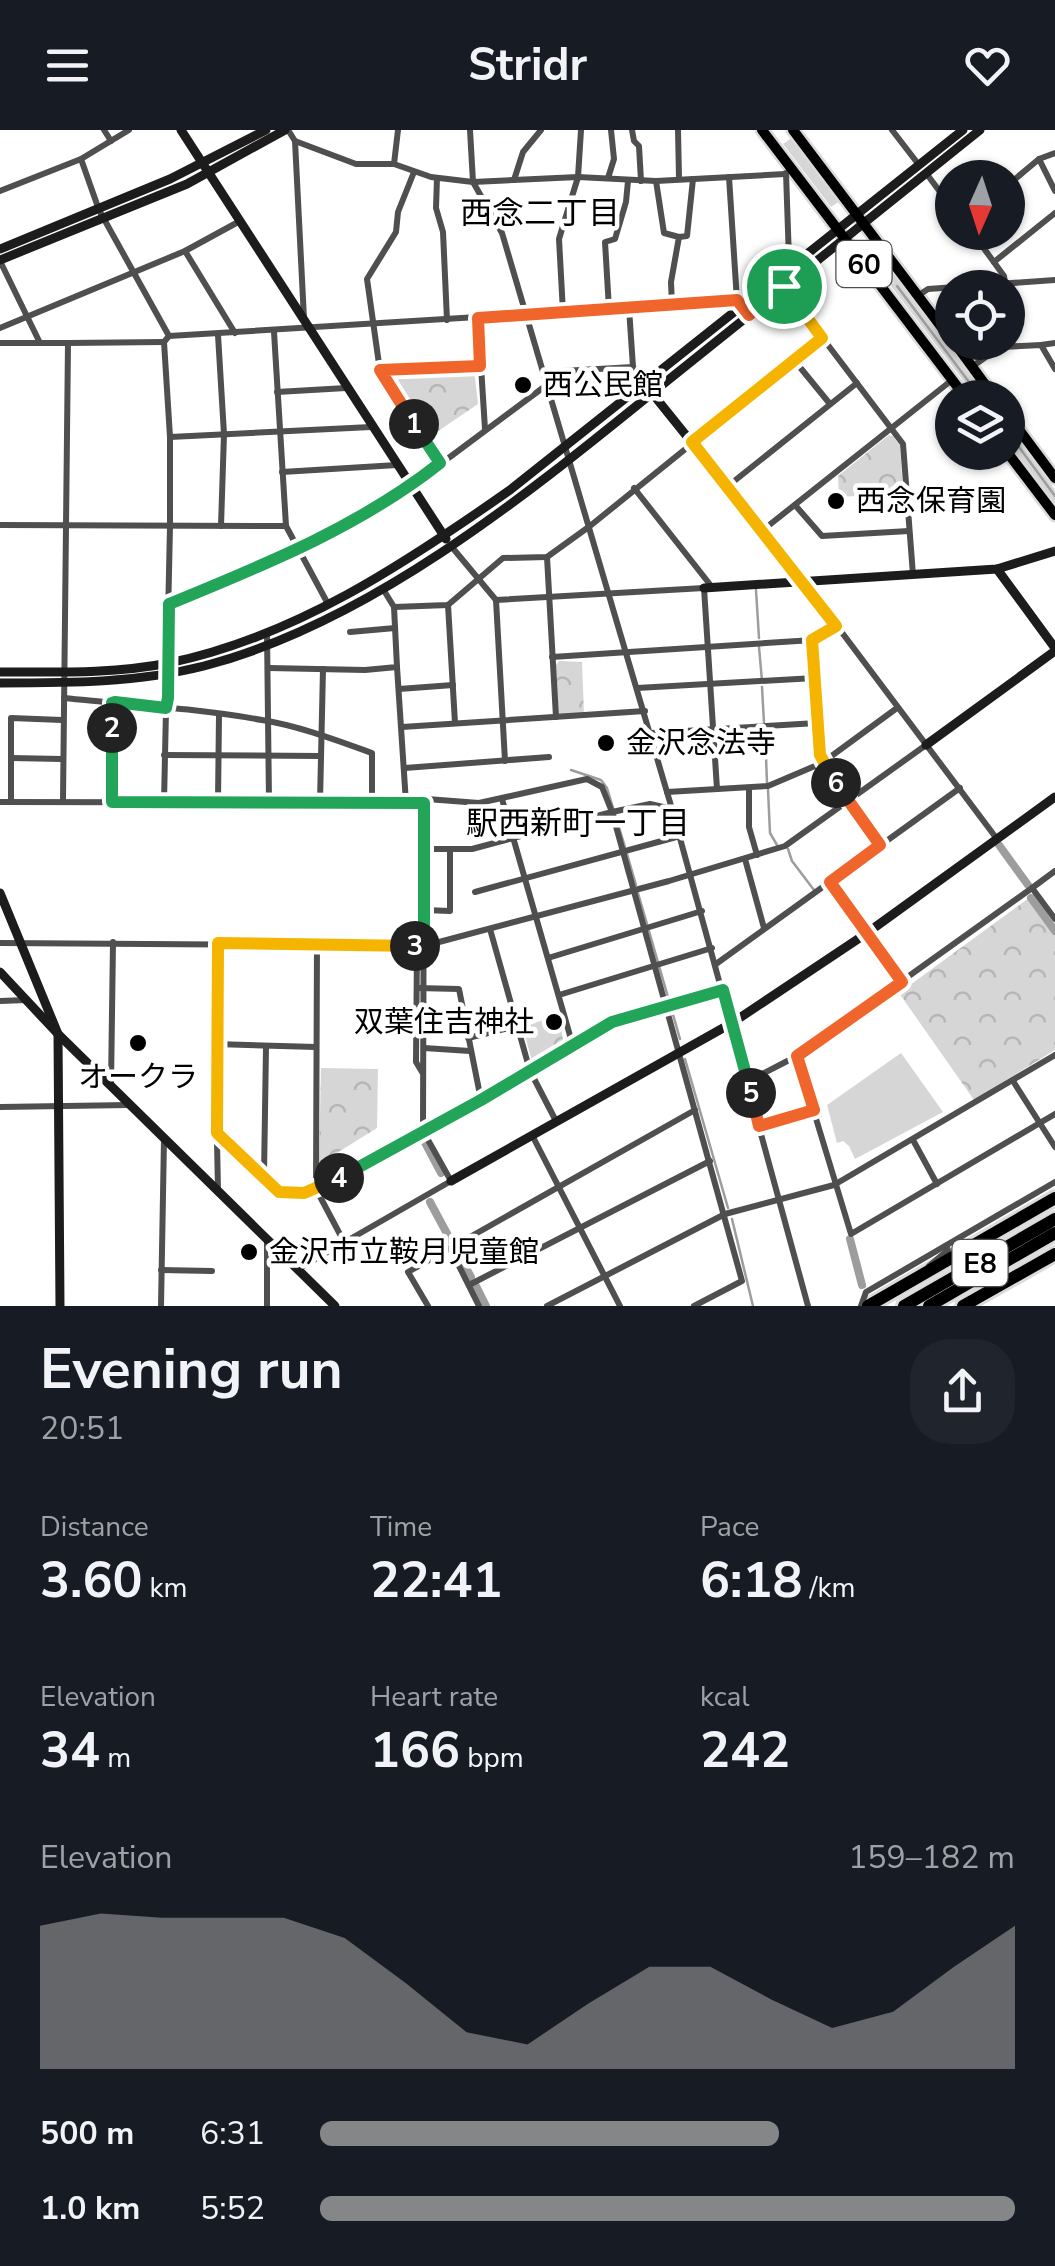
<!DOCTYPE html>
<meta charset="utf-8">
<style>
:root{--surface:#171b24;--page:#20242c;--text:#f1f3f6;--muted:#9ea1a6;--accent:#858687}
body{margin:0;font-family:"Nunito Sans","Noto Sans JP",sans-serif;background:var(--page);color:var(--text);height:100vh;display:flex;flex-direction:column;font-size:38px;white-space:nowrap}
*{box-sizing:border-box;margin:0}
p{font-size:32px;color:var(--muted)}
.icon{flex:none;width:55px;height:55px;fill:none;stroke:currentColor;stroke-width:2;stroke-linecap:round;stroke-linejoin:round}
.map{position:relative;height:1176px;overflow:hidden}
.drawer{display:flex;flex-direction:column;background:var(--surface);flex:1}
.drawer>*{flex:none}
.needle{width:65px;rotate:183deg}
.tools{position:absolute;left:935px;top:30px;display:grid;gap:20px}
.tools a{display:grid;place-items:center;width:90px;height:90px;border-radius:50%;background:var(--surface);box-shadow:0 2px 8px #0004;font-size:50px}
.pin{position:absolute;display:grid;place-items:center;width:85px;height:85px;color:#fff;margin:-42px;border:5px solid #fff;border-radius:50%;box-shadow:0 2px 10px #0007}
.km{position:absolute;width:50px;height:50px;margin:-25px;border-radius:50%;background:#222;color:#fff;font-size:28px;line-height:50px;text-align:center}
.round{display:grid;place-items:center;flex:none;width:105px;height:105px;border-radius:40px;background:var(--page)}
.overview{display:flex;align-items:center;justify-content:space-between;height:170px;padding:0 40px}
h1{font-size:55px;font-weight:700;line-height:75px}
.stats{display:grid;grid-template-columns:repeat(3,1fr);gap:15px;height:170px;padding:10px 40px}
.stats div{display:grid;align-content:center}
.stats b{font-size:50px;font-weight:700}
.stats small{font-size:28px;font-weight:400}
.stats p{font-size:28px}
.chart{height:280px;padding:20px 40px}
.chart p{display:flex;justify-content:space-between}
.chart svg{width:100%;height:180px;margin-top:10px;fill:var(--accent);opacity:.7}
ul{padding:0 40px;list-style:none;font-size:32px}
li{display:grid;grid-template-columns:160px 120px 1fr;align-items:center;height:75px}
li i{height:25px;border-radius:12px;background:var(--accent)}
header{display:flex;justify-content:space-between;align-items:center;height:130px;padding:0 40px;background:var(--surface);font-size:45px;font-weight:700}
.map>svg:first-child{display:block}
.grass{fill:#d6d6d6}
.forest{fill:url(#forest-crowns)}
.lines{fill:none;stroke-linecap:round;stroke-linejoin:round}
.stream{stroke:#9d9d9d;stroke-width:2.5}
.canal{stroke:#9d9d9d;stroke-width:8}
.primary-casing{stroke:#dbdbdb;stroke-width:15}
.highway-casing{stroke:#dbdbdb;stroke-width:18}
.street{stroke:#4f4f4f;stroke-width:6}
.secondary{stroke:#1c1c1c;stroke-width:9}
.primary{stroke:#000;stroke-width:10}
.highway{stroke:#000;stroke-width:12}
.split-1-casing{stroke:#fff;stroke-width:20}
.split-2-casing{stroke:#fff;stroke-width:20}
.split-3-casing{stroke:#fff;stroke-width:20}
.split-4-casing{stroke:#fff;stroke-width:20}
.split-5-casing{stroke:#fff;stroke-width:20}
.split-6-casing{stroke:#fff;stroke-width:20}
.split-7-casing{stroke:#fff;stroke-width:20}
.split-1{stroke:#f0652b;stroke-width:12}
.split-2{stroke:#22a559;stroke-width:12}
.split-3{stroke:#22a559;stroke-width:12}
.split-4{stroke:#f5b400;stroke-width:12}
.split-5{stroke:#22a559;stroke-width:12}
.split-6{stroke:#f0652b;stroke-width:12}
.split-7{stroke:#f5b400;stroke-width:12}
.poi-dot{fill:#000;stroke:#fff;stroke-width:4}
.labels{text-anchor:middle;stroke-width:9;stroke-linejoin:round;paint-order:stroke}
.shield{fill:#fff;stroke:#4c4c4c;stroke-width:2.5}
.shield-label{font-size:28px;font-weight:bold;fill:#000}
.poi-label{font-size:30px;fill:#000;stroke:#fff;text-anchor:start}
.neighbourhood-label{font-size:32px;fill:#000;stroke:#fff}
</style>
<header><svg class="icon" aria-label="menu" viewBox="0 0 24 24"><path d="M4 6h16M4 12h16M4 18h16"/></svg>Stridr<svg class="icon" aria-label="heart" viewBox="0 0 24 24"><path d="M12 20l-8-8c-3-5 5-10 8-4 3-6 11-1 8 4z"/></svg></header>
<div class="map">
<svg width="1055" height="1176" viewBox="0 0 1055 1176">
<defs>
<pattern id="forest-crowns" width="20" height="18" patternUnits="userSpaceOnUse" patternTransform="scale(2.5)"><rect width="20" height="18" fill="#d6d6d6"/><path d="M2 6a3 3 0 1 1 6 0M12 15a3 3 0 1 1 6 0" fill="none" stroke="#b6b6b6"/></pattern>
</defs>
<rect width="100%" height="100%" fill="#fff"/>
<g class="grass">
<polygon points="793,7 840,71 831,77 783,14"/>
<polygon points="873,116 978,254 972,262 865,122"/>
<polygon points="1008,295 1055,360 1055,376 1008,313"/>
<polygon points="901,923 943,982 855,1029 849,1016 843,1011 837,1013 827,975"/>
</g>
<g class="forest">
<polygon points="474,240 478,274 428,308 389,249 391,245"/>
<polygon points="889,305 893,306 900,316 903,363 839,367 838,346"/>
<polygon points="559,531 582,532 584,585 561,586 558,583 556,535"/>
<polygon points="1029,768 1055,804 1055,920 974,970 899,863"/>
<polygon points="546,889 549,901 561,898 564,916 532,932 523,897"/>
<polygon points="321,938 378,939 377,998 319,1034"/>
</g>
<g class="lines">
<g class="stream">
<polyline points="897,156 972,256"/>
<polyline points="1008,302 1055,366"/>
<polyline points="756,460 759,508"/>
<polyline points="759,517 762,551"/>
<polyline points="762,557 764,593"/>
<polyline points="765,601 767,653"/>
<polyline points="571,640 601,650 607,658 625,717"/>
<polyline points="768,660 770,703 777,715"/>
<polyline points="788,719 792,731 814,760"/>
<polyline points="627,724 636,755"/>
<polyline points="829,759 852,794"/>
<polyline points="638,763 647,794"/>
<polyline points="649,801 680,909"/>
<polyline points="865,815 890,850"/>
<polyline points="685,929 728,1078"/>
<polyline points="732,1089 753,1176"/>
</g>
<g class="canal">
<polyline points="999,715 1028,755"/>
<polyline points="1031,768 1055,801"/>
<polyline points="804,935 818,984"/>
<polyline points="422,1007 441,1043"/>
<polyline points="430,1072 451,1111"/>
<polyline points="850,1109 862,1155"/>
<polyline points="456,1120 471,1147"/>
<polyline points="476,1156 486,1176"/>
</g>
<g class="primary-casing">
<g id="primary">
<polyline points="762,0 966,268"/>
<polyline points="793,0 952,211"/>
<polyline points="954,212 995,268"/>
<polyline points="1008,285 1055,348"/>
<polyline points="1007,322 1055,385"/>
</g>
</g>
<g class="highway-casing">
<g id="highway">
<polyline points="868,1176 1055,1068"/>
<polyline points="904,1176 1055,1089"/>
<polyline points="929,1176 1055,1103"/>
<polyline points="963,1176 1055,1124"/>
</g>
</g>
<g class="street">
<polyline points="104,0 111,11"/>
<polyline points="288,0 295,11 356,34 394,34 431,47 473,52 578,47 656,51 785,44"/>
<polyline points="632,0 634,11 639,16 641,51"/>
<polyline points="678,0 679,48"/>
<polyline points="892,0 919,35"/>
<polyline points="295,11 304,189"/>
<polyline points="81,29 99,80 169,206"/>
<polyline points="1039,29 1055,61"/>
<polyline points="394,34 398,0"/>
<polyline points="414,42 398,82 396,102 367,149 380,241 440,333"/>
<polyline points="786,43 789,129 794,135"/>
<polyline points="926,43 952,78"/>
<polyline points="729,47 737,171"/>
<polyline points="437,48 436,78 443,102 447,190"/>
<polyline points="608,48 614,29 611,0"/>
<polyline points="514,50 523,22 541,0"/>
<polyline points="656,51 664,103 679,107 671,152 672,175"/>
<polyline points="1008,55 1039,29 1055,23"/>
<polyline points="0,61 81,29 129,0"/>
<polyline points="972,102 1004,146 1005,153"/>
<polyline points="679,107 687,106 693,49"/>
<polyline points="185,121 235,203"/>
<polyline points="0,131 40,213 68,213 63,671"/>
<polyline points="994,132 1055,83"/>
<polyline points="784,157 903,314 913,445"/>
<polyline points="919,165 928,159 1055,150"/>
<polyline points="629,178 633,237 652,263"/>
<polyline points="609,179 605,112 615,109 626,72 628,51"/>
<polyline points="563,182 559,109 578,47 581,0"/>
<polyline points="478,189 485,299"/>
<polyline points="0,198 185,121 240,91"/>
<polyline points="274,202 286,396 328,474"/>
<polyline points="218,205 224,304 221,396"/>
<polyline points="0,213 39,213"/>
<polyline points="68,213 164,212"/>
<polyline points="1041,215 1055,213"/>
<polyline points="794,230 830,274"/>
<polyline points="973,236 1000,217 1041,215 1055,239"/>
<polyline points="380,241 480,237"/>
<polyline points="545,242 633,237"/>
<polyline points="277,262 346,258"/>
<polyline points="977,268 988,259"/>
<polyline points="170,307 371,297"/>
<polyline points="282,342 397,335"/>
<polyline points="728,356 857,253"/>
<polyline points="634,358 712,457"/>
<polyline points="795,375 822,406 909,401"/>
<polyline points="0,395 286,396"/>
<polyline points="763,400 952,250"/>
<polyline points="451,416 496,470 505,631"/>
<polyline points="547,427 556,587"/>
<polyline points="804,452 997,709"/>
<polyline points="496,470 704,458 717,659"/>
<polyline points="169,473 298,421 411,356 548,254"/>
<polyline points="448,475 455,593"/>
<polyline points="394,477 448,475 503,428 547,427 590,396 823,208"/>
<polyline points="836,497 813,510 820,625 822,633 880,715"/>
<polyline points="350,502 395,498"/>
<polyline points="267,503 269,672"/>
<polyline points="552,527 813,510"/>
<polyline points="397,537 406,673"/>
<polyline points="269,538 365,540 397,537 394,477 383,459"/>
<polyline points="637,558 815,548"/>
<polyline points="399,559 453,555"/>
<path d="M 64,568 C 129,575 196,578 262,590 C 299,596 336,610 372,623 L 372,673"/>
<polyline points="402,597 645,581"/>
<polyline points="651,603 817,593"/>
<polyline points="164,625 320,626"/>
<polyline points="11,628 62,629"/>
<polyline points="405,638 549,627"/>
<polyline points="749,658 749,697 757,725"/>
<polyline points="667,662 768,656 822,633 897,578"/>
<polyline points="502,669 573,916"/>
<polyline points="0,672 424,673 427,669 479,673 587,649 602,657 612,682 650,674 672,679 502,103 473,52 470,0"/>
<polyline points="11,672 11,588 62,590"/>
<polyline points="113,672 113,573"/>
<polyline points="164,672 170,396 170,307 164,212 169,206 737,171 749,185"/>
<polyline points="218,672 219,585"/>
<polyline points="320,672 323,539"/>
<polyline points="672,679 808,1176"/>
<polyline points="424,719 472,719 612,682 742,1151 694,1176"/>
<polyline points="745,729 764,798"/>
<polyline points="1055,741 1032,758 1055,789"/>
<polyline points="830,752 902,853"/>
<polyline points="1032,758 797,926 851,1104 1055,984"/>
<polyline points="475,762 680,706"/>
<polyline points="425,780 450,781 450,719"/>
<polyline points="490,799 530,941 556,991"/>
<polyline points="0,813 424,816 669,751 785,716 926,615"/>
<polyline points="317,813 316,1059 343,1110"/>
<polyline points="417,816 416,932 422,942"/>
<polyline points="548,828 702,781"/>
<polyline points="716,834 960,658"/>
<polyline points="417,858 459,859 481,970"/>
<polyline points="559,865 712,818"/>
<polyline points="0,871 27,870"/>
<polyline points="468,908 517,896"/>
<polyline points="215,914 316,917"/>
<polyline points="424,918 470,921"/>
<polyline points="762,944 797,926"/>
<polyline points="1013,951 1055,1017"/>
<polyline points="111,955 113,812"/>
<polyline points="0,977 129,975"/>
<polyline points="759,996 814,980"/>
<polyline points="217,1003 279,1062 295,1064 322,1058 481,970 612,892 723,860"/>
<polyline points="532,1005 620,1176"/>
<polyline points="913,1010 937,1054"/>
<polyline points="264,1045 266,917"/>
<polyline points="218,1060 215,914 218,813"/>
<polyline points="450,1118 479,1176"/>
<polyline points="929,1136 948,1120 946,1116"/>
<polyline points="298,1139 451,1051 423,1001 424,673"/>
<polyline points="161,1140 212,1141"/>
<polyline points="469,1155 710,1031"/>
<polyline points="161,1176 164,1009"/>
<polyline points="267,1176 267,1110"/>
<polyline points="428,1176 408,1142 695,980"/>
<polyline points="547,1176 725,1084 834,1055 1055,925"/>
<polyline points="861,1176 866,1162 1055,1052"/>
</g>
<g class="secondary">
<polyline points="181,0 446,409"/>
<polyline points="0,119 170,49 266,0"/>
<polyline points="0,130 187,54 285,0"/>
<polyline points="652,263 804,452"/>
<polyline points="997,439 1055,518"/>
<polyline points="704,458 997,439 1055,421"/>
<path d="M 0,542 C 56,542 113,544 169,533 C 295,507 406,433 510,360 L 963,0"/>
<path d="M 0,553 C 69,553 137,553 204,536 C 376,491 536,357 672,247 C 774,164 877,82 980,0"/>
<polyline points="926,615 1055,521"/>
<polyline points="0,763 58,904 60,1176"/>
<polyline points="0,842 58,904 335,1176"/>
<polyline points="451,1051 732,893 867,803 1055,667"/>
</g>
<use href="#primary" class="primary"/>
<use href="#highway" class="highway"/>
</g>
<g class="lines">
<g class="split-1-casing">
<polyline id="split-1" points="414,294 380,240 480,236 478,188 737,170 749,185 784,156"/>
</g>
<g class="split-2-casing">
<path id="split-2" d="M 112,598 L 112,573 L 115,572 L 166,578 L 168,568 L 169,474 C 264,435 359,397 440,333 L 414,294"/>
</g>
<g class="split-3-casing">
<polyline id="split-3" points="112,598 112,672 424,673 424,816 415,816"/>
</g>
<g class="split-4-casing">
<polyline id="split-4" points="339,1048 304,1063 279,1062 217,1003 218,813 415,816"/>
</g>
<g class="split-5-casing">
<polyline id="split-5" points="339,1048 481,970 612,892 723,860 751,963"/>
</g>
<g class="split-6-casing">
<polyline id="split-6" points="751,963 759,996 814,980 797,926 902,852 830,752 880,715 836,653"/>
</g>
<g class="split-7-casing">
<polyline id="split-7" points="784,156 822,208 692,312 836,496 812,510 820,625 836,653"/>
</g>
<use href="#split-1" class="split-1"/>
<use href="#split-2" class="split-2"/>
<use href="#split-3" class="split-3"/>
<use href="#split-4" class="split-4"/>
<use href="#split-5" class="split-5"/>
<use href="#split-6" class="split-6"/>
<use href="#split-7" class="split-7"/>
</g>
<g class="poi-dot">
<circle cx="523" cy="255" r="10"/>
<circle cx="836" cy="371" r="10"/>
<circle cx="606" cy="613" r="10"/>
<circle cx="554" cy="892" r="10"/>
<circle cx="138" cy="913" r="10"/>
<circle cx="249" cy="1122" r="10"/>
</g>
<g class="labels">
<g class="shield">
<rect x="836.5" y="111" width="55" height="46" rx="8"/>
<rect x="952.5" y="1110" width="55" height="46" rx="8"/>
</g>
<g class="shield-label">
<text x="864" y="144">60</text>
<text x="980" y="1143">E8</text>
</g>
<g class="poi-label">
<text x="543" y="265">西公民館</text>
<text x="856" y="381">西念保育園</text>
<text x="626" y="623">金沢念法寺</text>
<text x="534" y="902" text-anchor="end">双葉住吉神社</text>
<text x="138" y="957" text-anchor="middle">オークラ</text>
<text x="269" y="1132">金沢市立鞍月児童館</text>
</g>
<g class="neighbourhood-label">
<text x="540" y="94">西念二丁目</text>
<text x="578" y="704">駅西新町一丁目</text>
</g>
</g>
</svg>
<div class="tools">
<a><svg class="needle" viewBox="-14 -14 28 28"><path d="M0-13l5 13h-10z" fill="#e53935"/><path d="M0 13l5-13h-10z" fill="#9ea1a6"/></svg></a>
<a><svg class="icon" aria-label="locate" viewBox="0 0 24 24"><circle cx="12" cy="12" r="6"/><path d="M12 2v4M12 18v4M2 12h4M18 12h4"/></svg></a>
<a><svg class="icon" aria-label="layers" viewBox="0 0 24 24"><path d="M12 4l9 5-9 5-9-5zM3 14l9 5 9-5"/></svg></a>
</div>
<div class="pin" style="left:784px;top:156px;background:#1e9e55"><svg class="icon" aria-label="arrive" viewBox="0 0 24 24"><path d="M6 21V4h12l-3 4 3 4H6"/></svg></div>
<b class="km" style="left:414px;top:294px">1</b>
<b class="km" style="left:112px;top:598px">2</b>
<b class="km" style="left:415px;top:816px">3</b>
<b class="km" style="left:339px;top:1048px">4</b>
<b class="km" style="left:751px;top:963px">5</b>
<b class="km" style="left:836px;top:653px">6</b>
</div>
<section class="drawer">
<div class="overview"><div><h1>Evening run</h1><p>20:51</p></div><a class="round"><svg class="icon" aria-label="share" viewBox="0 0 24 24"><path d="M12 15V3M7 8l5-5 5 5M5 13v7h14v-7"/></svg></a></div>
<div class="stats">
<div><p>Distance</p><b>3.60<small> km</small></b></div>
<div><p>Time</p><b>22:41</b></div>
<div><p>Pace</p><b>6:18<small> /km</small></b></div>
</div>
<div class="stats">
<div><p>Elevation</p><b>34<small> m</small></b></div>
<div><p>Heart rate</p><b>166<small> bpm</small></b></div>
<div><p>kcal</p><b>242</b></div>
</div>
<div class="chart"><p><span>Elevation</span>159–182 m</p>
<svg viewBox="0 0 160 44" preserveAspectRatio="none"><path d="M0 44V9L10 6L20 7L30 7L40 7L50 12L60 23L70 35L80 38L90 28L100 19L110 19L120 27L130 34L140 30L150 19L160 9V44z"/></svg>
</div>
<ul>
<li><b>500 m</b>6:31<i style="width:66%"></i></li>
<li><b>1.0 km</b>5:52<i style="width:100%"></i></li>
</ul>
</section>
